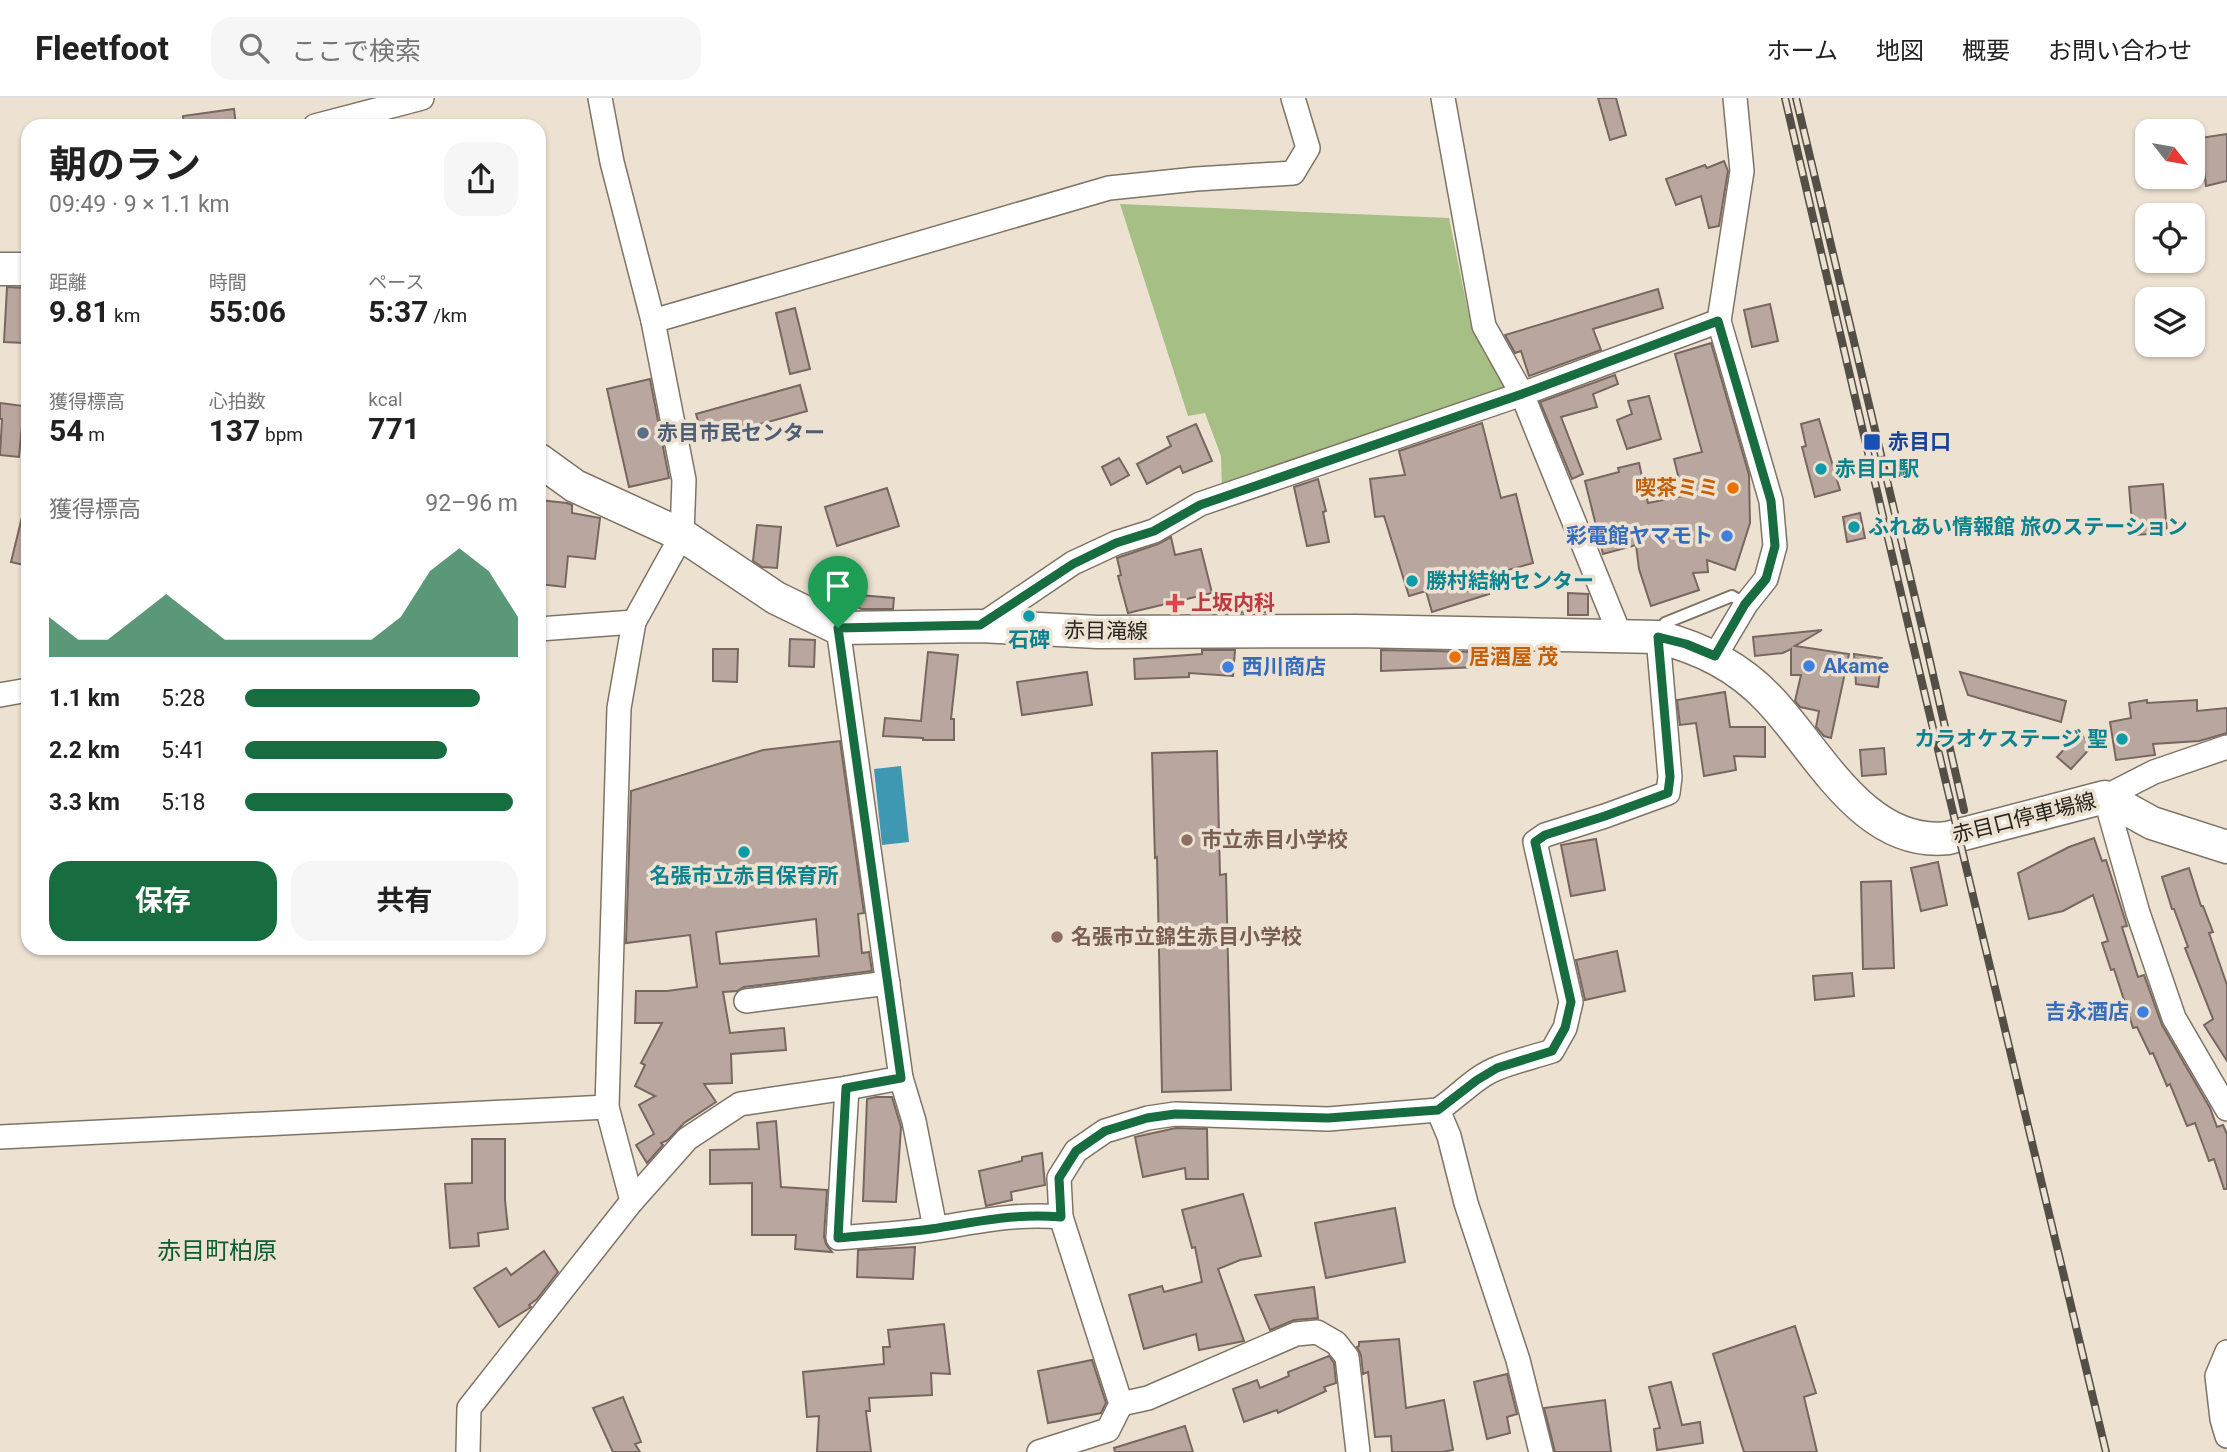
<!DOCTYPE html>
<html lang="ja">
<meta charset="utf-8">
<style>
:root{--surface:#fff;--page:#f6f6f6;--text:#222;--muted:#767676;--line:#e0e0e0;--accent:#176d3f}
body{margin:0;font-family:Roboto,"Noto Sans JP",sans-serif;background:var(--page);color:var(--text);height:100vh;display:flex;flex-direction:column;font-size:26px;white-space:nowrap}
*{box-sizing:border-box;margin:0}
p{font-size:23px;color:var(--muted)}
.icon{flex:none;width:38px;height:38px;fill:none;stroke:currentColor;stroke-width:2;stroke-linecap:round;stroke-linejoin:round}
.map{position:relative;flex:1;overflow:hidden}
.details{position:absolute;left:21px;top:21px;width:525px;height:836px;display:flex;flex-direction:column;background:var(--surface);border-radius:21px;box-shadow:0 2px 5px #0004}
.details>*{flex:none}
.needle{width:46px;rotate:121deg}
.buttons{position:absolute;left:2135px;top:21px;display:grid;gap:14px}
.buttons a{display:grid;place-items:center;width:70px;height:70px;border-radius:14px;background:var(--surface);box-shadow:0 2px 5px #0004;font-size:35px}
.pin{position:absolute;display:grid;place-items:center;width:60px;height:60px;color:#fff;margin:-72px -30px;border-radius:50% 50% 50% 0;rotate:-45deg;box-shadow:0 0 7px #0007}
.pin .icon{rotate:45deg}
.round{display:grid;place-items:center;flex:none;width:74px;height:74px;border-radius:21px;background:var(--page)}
.headline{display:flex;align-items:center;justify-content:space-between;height:119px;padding:0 28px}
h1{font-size:38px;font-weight:700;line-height:52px}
.metrics{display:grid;grid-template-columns:repeat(3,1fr);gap:10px;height:119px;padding:7px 28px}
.metrics div{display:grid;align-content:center}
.metrics b{font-size:30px;font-weight:700}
.metrics small{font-size:19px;font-weight:400}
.metrics p{font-size:19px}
.chart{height:196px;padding:14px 28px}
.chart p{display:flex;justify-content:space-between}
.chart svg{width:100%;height:126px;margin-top:7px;fill:var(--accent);opacity:.7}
.button{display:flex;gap:14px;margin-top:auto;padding:14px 28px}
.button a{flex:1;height:80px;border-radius:21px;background:var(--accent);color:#fff;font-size:28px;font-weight:700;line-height:80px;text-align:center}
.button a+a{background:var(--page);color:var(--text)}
ul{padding:0 28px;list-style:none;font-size:23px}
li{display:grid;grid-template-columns:112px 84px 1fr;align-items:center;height:52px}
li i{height:18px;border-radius:9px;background:var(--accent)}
header{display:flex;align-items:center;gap:42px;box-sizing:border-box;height:98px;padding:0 35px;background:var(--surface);border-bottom:2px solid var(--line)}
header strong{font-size:33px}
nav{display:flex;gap:38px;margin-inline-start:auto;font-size:24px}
.search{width:490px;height:63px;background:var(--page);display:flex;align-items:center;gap:18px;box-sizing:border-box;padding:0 24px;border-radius:21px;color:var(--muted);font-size:26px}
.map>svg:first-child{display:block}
.green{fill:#a6bf85}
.water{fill:#3e98b2}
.building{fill:#b9a79f;stroke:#786760;stroke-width:2;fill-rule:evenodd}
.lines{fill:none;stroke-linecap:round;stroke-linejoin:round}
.lane-casing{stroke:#7e7466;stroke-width:14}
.street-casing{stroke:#7e7466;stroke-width:26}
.secondary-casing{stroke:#7e7466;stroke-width:35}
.lane{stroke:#fff;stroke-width:10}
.street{stroke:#fff;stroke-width:23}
.secondary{stroke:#fff;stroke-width:32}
.rail-casing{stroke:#534e46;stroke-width:8}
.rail{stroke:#ede2d2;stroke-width:5;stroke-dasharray:16;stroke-linecap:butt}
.route-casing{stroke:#fff;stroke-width:14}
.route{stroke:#176d3f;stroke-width:9}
.service-dot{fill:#5c6f8a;stroke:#ede2d2;stroke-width:2.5}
.transit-dot{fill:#1a4fb4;stroke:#ede2d2;stroke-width:2.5}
.culture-dot{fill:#0f9aa8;stroke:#ede2d2;stroke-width:2.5}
.food-dot{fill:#e8710a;stroke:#ede2d2;stroke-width:2.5}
.shop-dot{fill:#3f7fe0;stroke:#ede2d2;stroke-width:2.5}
.health-dot{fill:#e0444e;stroke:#ede2d2;stroke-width:2.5}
.education-dot{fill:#8d6e63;stroke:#ede2d2;stroke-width:2.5}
.labels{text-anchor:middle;stroke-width:7;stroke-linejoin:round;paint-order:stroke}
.service-label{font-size:21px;font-weight:bold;fill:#4e5e75;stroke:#ede2d2;text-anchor:start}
.transit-label{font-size:21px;font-weight:bold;fill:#164399;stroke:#ede2d2;text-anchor:start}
.culture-label{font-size:21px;font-weight:bold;fill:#0d838f;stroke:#ede2d2;text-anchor:start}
.food-label{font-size:21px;font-weight:bold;fill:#c56008;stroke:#ede2d2;text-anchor:end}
.shop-label{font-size:21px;font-weight:bold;fill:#366cbe;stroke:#ede2d2;text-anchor:end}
.health-label{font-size:21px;font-weight:bold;fill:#be3a42;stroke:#ede2d2;text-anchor:start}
.street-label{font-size:21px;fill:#27241e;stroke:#ede2d2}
.education-label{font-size:21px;font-weight:bold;fill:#785e54;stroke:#ede2d2;text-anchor:start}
.quarter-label{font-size:24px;fill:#0a5c33;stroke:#ede2d2}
</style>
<header>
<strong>Fleetfoot</strong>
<div class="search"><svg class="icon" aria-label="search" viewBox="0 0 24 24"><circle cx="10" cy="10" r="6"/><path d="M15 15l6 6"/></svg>ここで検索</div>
<nav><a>ホーム</a><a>地図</a><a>概要</a><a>お問い合わせ</a></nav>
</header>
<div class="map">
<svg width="2227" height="1354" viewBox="0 0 2227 1354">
<rect width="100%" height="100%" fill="#ede2d2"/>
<polygon class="green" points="1120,106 1449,120 1471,228 1507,294 1222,392 1221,358 1205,315 1188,318"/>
<polygon class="water" points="901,668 909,744 882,747 874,671"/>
<g class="building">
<polygon points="1598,0 1616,0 1626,37 1610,42"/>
<polygon points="234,11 236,28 184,28 183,18"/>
<polygon points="2227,36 2227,83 2206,88 2200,40"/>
<polygon points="1724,63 1728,73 1719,128 1709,130 1701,98 1676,107 1666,81 1705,67 1707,70"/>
<polygon points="7,189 27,190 24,245 4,244"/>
<polygon points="1658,191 1663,210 1593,231 1601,252 1529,278 1521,253 1515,255 1505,237"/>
<polygon points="1770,206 1778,243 1752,249 1744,212"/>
<polygon points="795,210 810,271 790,276 776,215"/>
<polygon points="1711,245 1749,377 1750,425 1735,472 1707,462 1708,474 1693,475 1699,492 1651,508 1639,471 1636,447 1603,456 1585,383 1619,374 1618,370 1639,365 1648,405 1683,398 1674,361 1702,354 1675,256"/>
<polygon points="1615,277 1618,286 1593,296 1597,309 1561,319 1583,376 1572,381 1540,304"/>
<polygon points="650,281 669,380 629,389 607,291"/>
<polygon points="800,287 807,313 704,342 696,316"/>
<polygon points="1649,298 1661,341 1627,351 1617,322 1632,316 1628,303"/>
<polygon points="0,305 24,308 19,359 0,357 2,321 0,321"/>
<polygon points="1819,321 1840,392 1815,399 1802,349 1806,348 1801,326"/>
<polygon points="1482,325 1501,400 1516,396 1533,465 1438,492 1488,493 1489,496 1432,514 1426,493 1409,498 1384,418 1375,419 1370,381 1405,377 1399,353"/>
<polygon points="1196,326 1212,363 1183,375 1180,368 1147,386 1137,366 1171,348 1167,339"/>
<polygon points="1119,360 1129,377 1111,387 1102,369"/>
<polygon points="1318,381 1326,413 1323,414 1329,444 1307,448 1294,389"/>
<polygon points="2163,386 2167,435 2133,437 2129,389"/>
<polygon points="887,390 899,428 837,448 825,409"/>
<polygon points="539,402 567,405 572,407 572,415 600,420 595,461 568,458 565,489 539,486"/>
<polygon points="1860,415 1865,440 1847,444 1843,419"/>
<polygon points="22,419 28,420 28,468 11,464"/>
<polygon points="757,427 781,429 777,470 762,469 753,463"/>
<polygon points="1171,439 1175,457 1201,451 1212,495 1128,515 1118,478 1121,477 1117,460 1158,446"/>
<polygon points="821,469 864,484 859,497 894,500 893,511 862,511 812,495"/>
<polygon points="1568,495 1588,496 1588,517 1568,517"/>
<polygon points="1269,496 1270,514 1226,515 1225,497"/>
<polygon points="1822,532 1795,548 1849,556 1831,640 1824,638 1816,629 1819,613 1800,609 1795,603 1801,577 1791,577 1791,551 1783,555 1755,558 1753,539"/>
<polygon points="790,541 815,542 814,569 789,568"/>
<polygon points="713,551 738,551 737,584 713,583"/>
<polygon points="1202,552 1235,552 1233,578 1189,575 1189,579 1135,581 1134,561 1202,556"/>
<polygon points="1381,552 1479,554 1479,569 1381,573"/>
<polygon points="928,554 958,557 951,621 954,621 954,642 923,642 923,640 883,638 885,620 921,623"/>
<polygon points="1854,556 1882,560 1878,589 1856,586"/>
<polygon points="1087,574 1092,607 1022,617 1017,584"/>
<polygon points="1960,574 2066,603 2061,624 1968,597"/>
<polygon points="1725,594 1730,629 1765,629 1765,659 1734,658 1736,672 1704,678 1696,625 1680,627 1677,602"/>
<polygon points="2147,602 2147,605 2197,602 2197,613 2227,610 2227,635 2199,643 2153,646 2155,657 2116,662 2110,624 2131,620 2129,605"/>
<polygon points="2079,635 2093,647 2071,671 2057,659"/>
<path d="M 840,643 L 864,815 L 858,816 L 862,855 L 869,854 L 872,873 L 744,889 L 737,893 L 723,894 L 730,935 L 784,930 L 786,952 L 731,956 L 732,985 L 704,986 L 716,1004 L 684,1025 L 668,1042 L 661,1045 L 663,1047 L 647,1065 L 636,1047 L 654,1036 L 639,1007 L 655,998 L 635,988 L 645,967 L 641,965 L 662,925 L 635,925 L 636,893 L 667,893 L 697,889 L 690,837 L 626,845 L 631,693 L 763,652 ZM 816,821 L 819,858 L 720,866 L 716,834 Z"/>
<polygon points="1884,650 1886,676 1862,678 1860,652"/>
<polygon points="1217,653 1220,777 1226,776 1231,992 1162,994 1157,759 1155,760 1152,655"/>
<polygon points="2094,740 2102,763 2106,762 2127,828 2122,829 2138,879 2144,877 2162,927 2210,1010 2217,1029 2223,1027 2227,1036 2227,1091 2224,1091 2214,1061 2209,1063 2195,1025 2187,1028 2170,986 2167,988 2153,955 2150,956 2137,929 2133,930 2114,871 2111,872 2102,845 2108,843 2093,797 2063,813 2029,821 2018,775 2069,749"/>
<polygon points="1596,741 1605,792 1571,798 1561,747"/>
<polygon points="1938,764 1947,807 1921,813 1911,770"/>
<polygon points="2189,770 2201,808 2203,808 2213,834 2209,835 2227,887 2227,963 2204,927 2213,921 2185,850 2188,849 2174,811 2172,811 2162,779"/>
<polygon points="1891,783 1894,870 1863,871 1861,784"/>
<polygon points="1617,853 1625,893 1585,902 1576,862"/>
<polygon points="1852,875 1854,898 1815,902 1813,878"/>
<polygon points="876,999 892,999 901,1029 896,1104 863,1103 867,1001"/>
<polygon points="776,1023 781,1089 827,1092 824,1139 826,1146 832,1154 795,1151 796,1137 752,1137 752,1085 710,1086 710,1052 759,1051 757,1025"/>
<polygon points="1176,1030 1207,1031 1208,1081 1186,1081 1185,1070 1143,1079 1135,1039"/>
<polygon points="472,1041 505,1041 505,1102 508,1131 478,1135 479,1148 450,1150 445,1086 472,1085"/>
<polygon points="1042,1055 1045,1087 1011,1094 1012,1102 986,1108 979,1073 1022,1063 1022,1059"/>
<polygon points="1243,1096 1261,1158 1240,1162 1218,1171 1244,1243 1199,1252 1196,1236 1144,1251 1129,1197 1162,1188 1164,1194 1202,1184 1195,1149 1192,1150 1182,1112"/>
<polygon points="1395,1110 1405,1164 1326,1180 1315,1125"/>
<polygon points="915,1149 913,1181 857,1179 858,1152"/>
<polygon points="544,1153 558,1174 537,1201 529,1207 531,1209 499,1229 474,1190 506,1170 511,1177"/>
<polygon points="1314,1189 1318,1220 1294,1222 1270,1232 1255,1197"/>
<polygon points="944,1226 950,1276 931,1275 932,1297 869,1300 870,1313 866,1313 871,1354 817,1354 819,1318 807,1319 803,1274 884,1266 883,1249 890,1249 888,1232"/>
<polygon points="1795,1228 1816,1295 1804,1299 1817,1354 1744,1354 1713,1256"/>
<polygon points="1399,1241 1406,1310 1444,1302 1453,1352 1442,1354 1392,1354 1391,1338 1375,1339 1368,1274 1363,1276 1361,1257 1357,1249 1359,1248 1359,1244"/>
<polygon points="1329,1258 1334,1265 1336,1285 1324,1289 1326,1293 1278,1315 1277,1312 1244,1324 1233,1291 1257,1282 1260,1290 1289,1278 1288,1274"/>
<polygon points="1092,1262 1106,1305 1101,1315 1048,1325 1038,1273"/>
<polygon points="1507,1276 1517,1316 1507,1319 1510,1335 1487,1341 1474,1284"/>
<polygon points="1671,1284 1682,1327 1700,1324 1703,1345 1657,1352 1654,1331 1660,1330 1649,1289"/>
<polygon points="623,1299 641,1344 635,1346 640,1354 613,1354 593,1310"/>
<polygon points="1605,1302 1611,1354 1555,1354 1544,1310"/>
<polygon points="1185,1328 1193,1354 1115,1354 1114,1350"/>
</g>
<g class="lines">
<g class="lane-casing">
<polyline id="lane" points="1659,536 1665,525 1732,498 1746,506"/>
</g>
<g class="street-casing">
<g id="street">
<polyline points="1443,0 1484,228 1522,296 1620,537"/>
<polyline points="315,28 422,0"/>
<polyline points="653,223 1109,90 1196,81 1293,75 1308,50 1293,0"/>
<polyline points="980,528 1073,465 1116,445 1154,433 1200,406 1522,296 1719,223"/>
<path d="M 838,530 L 901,980 L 847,990 L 838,1140 C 869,1137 900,1136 931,1131 C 978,1124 1012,1115 1061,1119 L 1121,1306 L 1108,1332 L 1039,1354"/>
<polyline points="539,531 634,524"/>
<polyline points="1715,558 1746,506 1766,481 1775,448 1771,403 1719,223 1742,73 1735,0"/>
<polyline points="0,597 28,592"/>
<polyline points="2227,649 2154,674 2105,699 2138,815 2174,920 2227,1011"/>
<polyline points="746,903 888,885"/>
<polyline points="901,980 914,1023 935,1130"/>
<polyline points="0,1039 607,1009"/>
<polyline points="632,1103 687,1041 740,1006 847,990"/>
<polyline points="1061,1119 1059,1080 1076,1053 1105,1033 1148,1020 1175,1016 1328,1021 1438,1012"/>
<polyline points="2227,1254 2217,1278 2222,1321 2227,1338"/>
<polyline points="1121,1306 1148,1300 1296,1236 1317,1234 1336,1245 1347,1259 1358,1354"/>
<polyline points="468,1354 469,1310 632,1103 607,1009 619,610 634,524 682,437 684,382 653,223 612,64 600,0"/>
<path d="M 1541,1354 L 1518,1262 L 1466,1105 L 1449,1038 L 1438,1012 C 1458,999 1476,978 1498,970 C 1515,963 1534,959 1552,953 L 1565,930 L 1571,904 L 1535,744 L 1545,737 L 1605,718 L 1668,695 L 1670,679 L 1658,539"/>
</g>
</g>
<g class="secondary-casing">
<g id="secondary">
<polyline points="0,171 28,171"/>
<path d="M 539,362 L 575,388 L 682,437 L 776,500 L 838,530 L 980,528 L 1097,534 L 1356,533 L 1658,539 C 1701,550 1738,568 1769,601 C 1818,652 1864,750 1948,740 L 2105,699 L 2152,725 L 2227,749"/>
</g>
</g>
<use href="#lane" class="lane"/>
<use href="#street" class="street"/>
<use href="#secondary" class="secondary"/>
<g class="rail-casing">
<g id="rail">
<polyline points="1785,0 1914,551 2106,1354"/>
<polyline points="1796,0 1926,546 1964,712"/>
</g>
</g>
<use href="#rail" class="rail"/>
</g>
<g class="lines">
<g class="route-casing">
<path id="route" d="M 1718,223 L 1771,403 L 1775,448 L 1766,481 L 1745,506 L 1715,558 L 1686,546 L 1658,539 L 1670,679 L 1668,695 L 1605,718 L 1545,737 L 1535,744 L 1571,904 L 1565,930 L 1552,953 L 1497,970 L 1477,982 L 1438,1012 L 1328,1020 L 1175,1016 L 1147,1020 L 1105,1033 L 1076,1053 L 1059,1080 L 1061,1119 C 1012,1115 979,1124 931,1131 C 900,1135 869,1137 838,1140 L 846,990 L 901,980 L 838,530 L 980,527 L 1073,466 L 1116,445 L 1154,433 L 1200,407 L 1522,296 Z"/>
</g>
<use href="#route" class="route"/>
</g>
<circle class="service-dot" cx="643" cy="335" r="7"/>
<rect class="transit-dot" x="1863" y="335" width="18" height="18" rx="3.5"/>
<g class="culture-dot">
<circle cx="1821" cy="371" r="7"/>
<circle cx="1854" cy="429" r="7"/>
<circle cx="1412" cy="483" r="7"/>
<circle cx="1029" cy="518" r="7"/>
<circle cx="2122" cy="641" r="7"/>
<circle cx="744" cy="754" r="7"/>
</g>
<g class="food-dot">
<circle cx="1733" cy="390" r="7"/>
<circle cx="1455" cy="559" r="7"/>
</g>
<g class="shop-dot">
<circle cx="1727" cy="438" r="7"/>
<circle cx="1809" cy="568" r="7"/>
<circle cx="1228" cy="569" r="7"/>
<circle cx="2143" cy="914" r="7"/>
</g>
<path class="health-dot" d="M1171.5 494.5h7v7h7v7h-7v7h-7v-7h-7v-7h7z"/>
<g class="education-dot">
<circle cx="1187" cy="742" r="7"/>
<circle cx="1057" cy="839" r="7"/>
</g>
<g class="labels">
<g class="service-label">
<text x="657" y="342">赤目市民センター</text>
</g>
<g class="transit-label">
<text x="1888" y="351">赤目口</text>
</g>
<g class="culture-label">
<text x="1835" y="378">赤目口駅</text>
<text x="1868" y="436">ふれあい情報館 旅のステーション</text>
<text x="1426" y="490">勝村結納センター</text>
<text x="1029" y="549" text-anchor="middle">石碑</text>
<text x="2108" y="648" text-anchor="end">カラオケステージ 聖</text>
<text x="744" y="785" text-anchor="middle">名張市立赤目保育所</text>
</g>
<g class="food-label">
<text x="1719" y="397">喫茶ミミ</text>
<text x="1469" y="566" text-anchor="start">居酒屋 茂</text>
</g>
<g class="shop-label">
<text x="1713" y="445">彩電館ヤマモト</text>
<text x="1823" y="575" text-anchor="start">Akame</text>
<text x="1242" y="576" text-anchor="start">西川商店</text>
<text x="2129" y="921">吉永酒店</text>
</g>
<g class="health-label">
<text x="1191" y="512">上坂内科</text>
</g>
<g class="street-label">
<text transform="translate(1106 533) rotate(1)" y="7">赤目滝線</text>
<text transform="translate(2024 720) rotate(-14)" y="7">赤目口停車場線</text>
</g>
<g class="education-label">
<text x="1201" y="749">市立赤目小学校</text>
<text x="1071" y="846">名張市立錦生赤目小学校</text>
</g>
<g class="quarter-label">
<text x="217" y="1161">赤目町柏原</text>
</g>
</g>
</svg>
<div class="buttons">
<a><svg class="needle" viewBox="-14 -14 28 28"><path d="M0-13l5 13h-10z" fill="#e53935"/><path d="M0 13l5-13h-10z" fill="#767676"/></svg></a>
<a><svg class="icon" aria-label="locate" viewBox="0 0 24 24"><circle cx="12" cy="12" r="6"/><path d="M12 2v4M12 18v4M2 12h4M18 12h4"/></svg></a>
<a><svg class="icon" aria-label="layers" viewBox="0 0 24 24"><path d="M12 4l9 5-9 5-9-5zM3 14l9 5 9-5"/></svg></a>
</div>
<div class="pin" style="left:838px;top:530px;background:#1e9e55"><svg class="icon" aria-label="arrive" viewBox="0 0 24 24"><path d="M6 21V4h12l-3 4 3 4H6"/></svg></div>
<section class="details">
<div class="headline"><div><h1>朝のラン</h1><p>09:49 · 9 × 1.1 km</p></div><a class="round"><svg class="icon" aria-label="share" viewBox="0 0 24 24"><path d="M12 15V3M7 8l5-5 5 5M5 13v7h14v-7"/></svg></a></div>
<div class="metrics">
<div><p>距離</p><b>9.81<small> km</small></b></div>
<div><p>時間</p><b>55:06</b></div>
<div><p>ペース</p><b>5:37<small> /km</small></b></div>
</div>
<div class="metrics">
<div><p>獲得標高</p><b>54<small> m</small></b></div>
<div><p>心拍数</p><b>137<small> bpm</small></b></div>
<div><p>kcal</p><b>771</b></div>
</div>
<div class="chart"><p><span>獲得標高</span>92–96 m</p>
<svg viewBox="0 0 160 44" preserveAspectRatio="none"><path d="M0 44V30L10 38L20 38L30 30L40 22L50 30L60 38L70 38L80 38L90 38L100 38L110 38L120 30L130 14L140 6L150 14L160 30V44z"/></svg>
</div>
<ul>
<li><b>1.1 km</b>5:28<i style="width:86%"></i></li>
<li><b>2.2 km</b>5:41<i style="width:74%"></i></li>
<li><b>3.3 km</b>5:18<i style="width:98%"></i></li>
</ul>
<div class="button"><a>保存</a><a>共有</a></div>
</section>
</div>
